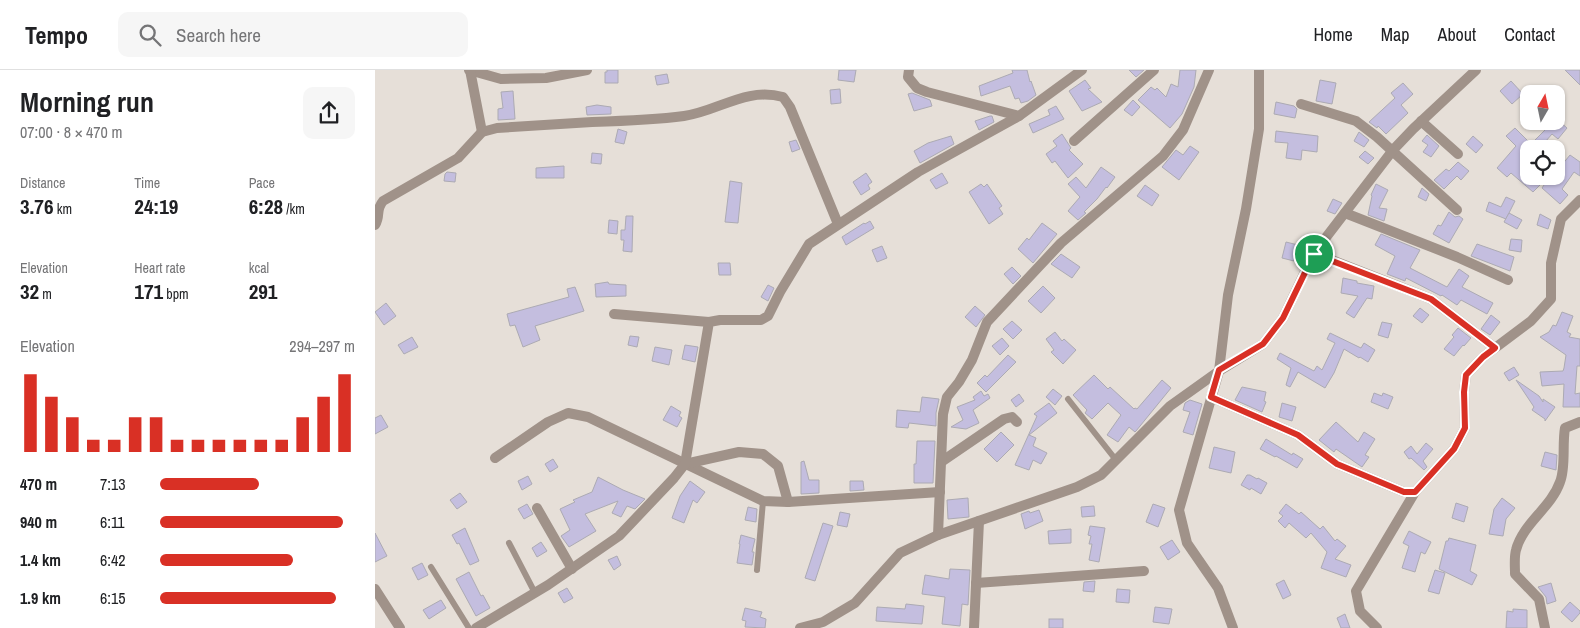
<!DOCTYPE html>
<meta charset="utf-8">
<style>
:root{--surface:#fff;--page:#f6f6f6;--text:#202124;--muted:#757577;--line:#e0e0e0;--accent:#d93025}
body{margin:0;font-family:"Archivo Narrow",sans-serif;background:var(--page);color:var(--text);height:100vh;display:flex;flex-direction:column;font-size:19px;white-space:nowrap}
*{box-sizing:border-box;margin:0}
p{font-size:16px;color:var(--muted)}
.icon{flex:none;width:28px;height:28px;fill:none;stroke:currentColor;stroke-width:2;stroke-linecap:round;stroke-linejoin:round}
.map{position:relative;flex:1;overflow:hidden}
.drawer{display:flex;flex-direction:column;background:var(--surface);width:375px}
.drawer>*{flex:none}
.needle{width:32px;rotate:9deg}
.tools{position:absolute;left:1145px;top:15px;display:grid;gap:10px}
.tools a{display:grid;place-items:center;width:45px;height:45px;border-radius:10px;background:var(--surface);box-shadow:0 1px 4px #0004;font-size:25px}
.pin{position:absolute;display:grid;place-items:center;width:42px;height:42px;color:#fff;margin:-21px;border:2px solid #fff;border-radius:50%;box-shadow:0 1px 5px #0007}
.round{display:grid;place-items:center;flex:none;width:52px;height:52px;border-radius:10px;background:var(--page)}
.headline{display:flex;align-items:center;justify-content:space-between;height:85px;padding:0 20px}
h1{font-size:28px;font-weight:800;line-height:38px}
.stats{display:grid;grid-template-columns:repeat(3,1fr);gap:8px;height:85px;padding:5px 20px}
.stats div{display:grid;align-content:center}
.stats b{font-size:21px;font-weight:800}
.stats small{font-size:14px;font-weight:400}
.stats p{font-size:14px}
.chart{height:140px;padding:10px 20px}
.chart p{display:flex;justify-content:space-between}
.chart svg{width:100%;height:90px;margin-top:5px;stroke:var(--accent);stroke-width:6}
ul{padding:0 20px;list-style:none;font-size:16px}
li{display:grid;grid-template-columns:80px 60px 1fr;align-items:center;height:38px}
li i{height:12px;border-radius:6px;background:var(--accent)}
header{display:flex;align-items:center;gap:30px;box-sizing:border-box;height:70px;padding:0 25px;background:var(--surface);border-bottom:1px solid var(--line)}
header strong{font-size:24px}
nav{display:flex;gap:28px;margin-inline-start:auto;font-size:18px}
.search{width:350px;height:45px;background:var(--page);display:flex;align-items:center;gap:12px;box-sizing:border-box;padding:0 18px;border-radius:10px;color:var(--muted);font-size:19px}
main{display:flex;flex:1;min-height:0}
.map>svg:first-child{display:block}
.building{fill:#c4bedf;stroke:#acaab3}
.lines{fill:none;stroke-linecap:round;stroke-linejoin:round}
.service{stroke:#a09289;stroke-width:6}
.minor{stroke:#a09289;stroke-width:10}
.route-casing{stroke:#fff;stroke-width:10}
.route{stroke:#d93025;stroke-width:6}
</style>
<header>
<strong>Tempo</strong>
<div class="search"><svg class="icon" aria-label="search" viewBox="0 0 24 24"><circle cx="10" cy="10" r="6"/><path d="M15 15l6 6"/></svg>Search here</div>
<nav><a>Home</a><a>Map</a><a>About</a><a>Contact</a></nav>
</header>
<main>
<section class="drawer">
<div class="headline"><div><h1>Morning run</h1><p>07:00 · 8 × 470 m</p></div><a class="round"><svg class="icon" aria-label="share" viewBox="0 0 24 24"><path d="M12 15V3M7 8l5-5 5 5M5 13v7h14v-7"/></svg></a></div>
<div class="stats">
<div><p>Distance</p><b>3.76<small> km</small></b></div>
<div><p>Time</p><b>24:19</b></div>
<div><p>Pace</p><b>6:28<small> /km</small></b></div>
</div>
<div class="stats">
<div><p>Elevation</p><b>32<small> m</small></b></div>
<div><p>Heart rate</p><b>171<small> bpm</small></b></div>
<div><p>kcal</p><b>291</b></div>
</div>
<div class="chart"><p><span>Elevation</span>294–297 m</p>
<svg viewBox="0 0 160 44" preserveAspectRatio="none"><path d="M5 44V6M15 44V17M25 44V27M35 44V38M45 44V38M55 44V27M65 44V27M75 44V38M85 44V38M95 44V38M105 44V38M115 44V38M125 44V38M135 44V27M145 44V17M155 44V6"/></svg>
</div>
<ul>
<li><b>470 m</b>7:13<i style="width:51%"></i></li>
<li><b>940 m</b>6:11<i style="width:94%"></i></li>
<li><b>1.4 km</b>6:42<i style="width:68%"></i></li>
<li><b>1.9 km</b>6:15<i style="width:90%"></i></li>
</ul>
</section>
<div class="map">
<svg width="1205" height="558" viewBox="0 0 1205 558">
<rect width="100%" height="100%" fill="#e6dfd8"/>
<g class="building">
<polygon points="232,0 243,0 243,13 230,13 230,2 232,2"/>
<polygon points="464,0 481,0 479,12 463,10"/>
<polygon points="637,0 652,0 655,12 656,11 661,25 653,31 646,33 644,28 640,29 635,16 606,26 604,16 638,3"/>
<polygon points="754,0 769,0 761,7"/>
<polygon points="805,0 821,0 819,17 807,44 795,58 763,30 776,17 780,20 782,18 791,27 796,14 803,17"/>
<polygon points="1190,0 1205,0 1205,15"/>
<polygon points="292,4 294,13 282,15 280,6"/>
<polygon points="710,10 716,18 713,19 727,32 707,41 694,21"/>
<polygon points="945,10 961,13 957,34 941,31"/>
<polygon points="1136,11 1148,24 1137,34 1125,21"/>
<polygon points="1028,13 1038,24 1026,35 1033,43 1011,64 1003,56 1002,58 994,52 1020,28 1016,23"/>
<polygon points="465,19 466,33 456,34 455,20"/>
<polygon points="138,21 140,49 123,50 123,39 128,38 126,22"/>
<polygon points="537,23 555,30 557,36 539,41 533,24"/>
<polygon points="758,30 765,37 757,46 749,40"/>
<polygon points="901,32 919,36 922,39 920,48 899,44"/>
<polygon points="222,35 236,37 236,44 212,45 211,37"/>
<polygon points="681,36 689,49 658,63 654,54 675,45 673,40"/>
<polygon points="615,46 617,46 619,52 604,60 600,51"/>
<polygon points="1175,51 1184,51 1192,58 1183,69 1177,64 1164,79 1154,79 1154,106 1156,106 1165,115 1158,122 1136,103 1132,107 1122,98 1141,76 1131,66 1140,58 1156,74 1171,59 1170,58"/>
<polygon points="243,59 252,62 249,74 240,72"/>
<polygon points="901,61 943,66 942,82 927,80 926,90 911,88 913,73 900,72"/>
<polygon points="984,62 994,70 989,77 979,71"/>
<polygon points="687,64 696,78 694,80 708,94 693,108 680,91 677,93 671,84 682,76 678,71"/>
<polygon points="1052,65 1064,76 1056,87 1048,82 1053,75 1047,71"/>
<polygon points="576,66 579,74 545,93 539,81 553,73"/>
<polygon points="1098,66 1108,75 1101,83 1091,74"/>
<polygon points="421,70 425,79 417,82 414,72"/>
<polygon points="815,76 824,82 804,110 787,97 801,80 808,85"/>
<polygon points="990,81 999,88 993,94 984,87"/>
<polygon points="217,83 227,84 226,94 216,93"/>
<polygon points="1195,85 1205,92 1205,106 1199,102 1187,119 1193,125 1185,134 1167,118 1175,106 1181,106 1181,102"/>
<polygon points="1083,92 1094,101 1086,110 1082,106 1069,119 1059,110 1071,99 1074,101"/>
<polygon points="189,96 189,108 161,108 161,98"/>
<polygon points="726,97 740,107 732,118 731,117 722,129 709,142 711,143 703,150 693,141 705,127 693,114 701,107 711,118"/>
<polygon points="72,102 81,103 80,112 69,111 70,104"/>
<polygon points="491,103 497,112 493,115 495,119 486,125 478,112"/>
<polygon points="567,103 573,113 561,119 555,110"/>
<polygon points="355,111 367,113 363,153 350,152"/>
<polygon points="606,114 609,117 612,114 627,136 624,138 628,144 614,154 594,122"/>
<polygon points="1001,114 1013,120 1004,138 1012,139 1009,151 993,145 997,126 996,125"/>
<polygon points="770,115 784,125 777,136 762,126"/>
<polygon points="1047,118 1054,124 1051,131 1043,127"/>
<polygon points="1131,127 1140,131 1131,149 1111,141 1114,132 1126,137"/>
<polygon points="958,129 967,133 960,144 952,141"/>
<polygon points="1074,142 1080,147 1084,146 1088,149 1074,173 1058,164 1063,155 1066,156"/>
<polygon points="1134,143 1147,150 1142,159 1129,152"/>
<polygon points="1165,144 1176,150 1173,159 1162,155"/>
<polygon points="251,146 258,146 257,182 248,181 249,170 246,170 246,160 250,160"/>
<polygon points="234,150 243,151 242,164 233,163"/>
<polygon points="495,151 499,158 471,175 467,167 489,153 490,154"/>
<polygon points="667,153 682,164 658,193 643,179 652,168 654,170"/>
<polygon points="1006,164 1045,180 1035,198 1072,217 1084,199 1094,206 1087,217 1118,233 1112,244 1086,230 1082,235 1067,225 1066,226 1031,208 1030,211 1012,204 1020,186 1000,175"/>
<polygon points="1136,169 1147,170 1146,182 1134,180"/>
<polygon points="911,172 923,175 919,191 907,188"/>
<polygon points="1102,174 1139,187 1135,201 1096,186"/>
<polygon points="507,176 512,188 502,192 497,180"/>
<polygon points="686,184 705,197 697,208 676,194"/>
<polygon points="343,193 355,193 356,205 344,205"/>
<polygon points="637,197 646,206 638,214 629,204"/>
<polygon points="968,208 982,211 982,213 999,216 997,229 992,228 979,248 971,243 983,226 966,223"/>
<polygon points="233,212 234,214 251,215 251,226 221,227 220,214"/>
<polygon points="393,215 399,218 393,231 386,227"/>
<polygon points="668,216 680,228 666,243 653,231"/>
<polygon points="200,217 209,241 160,256 165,270 148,277 140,255 135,256 132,244 194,227 192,219"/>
<polygon points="11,233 21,246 9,255 0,242"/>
<polygon points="600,236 610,245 601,257 590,247"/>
<polygon points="1045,238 1054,245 1047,253 1038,246"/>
<polygon points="1187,242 1198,246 1192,262 1196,264 1194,267 1205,269 1205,296 1202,296 1200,324 1205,323 1205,337 1188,337 1189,314 1167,316 1165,302 1188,301 1189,298 1191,285 1165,267 1174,262 1178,255 1181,256"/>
<polygon points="1116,245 1125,252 1115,265 1106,259"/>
<polygon points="637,251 647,260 638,269 628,259"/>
<polygon points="1007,252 1017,254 1013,268 1003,265"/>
<polygon points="1083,258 1096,268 1089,276 1088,275 1079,286 1069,279 1079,267 1077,265"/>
<polygon points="680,262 687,271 689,269 701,280 688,294 676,282 679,280 671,269"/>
<polygon points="955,263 986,278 989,273 1000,280 993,292 985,287 984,288 969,279 959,303 950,318 923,302 915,317 911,315 916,298 902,289 905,283 939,301 942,296 947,300 960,273 952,269"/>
<polygon points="255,266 264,267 262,277 253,275"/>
<polygon points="37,267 43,277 29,284 23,275"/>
<polygon points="627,268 634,276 625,285 617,276"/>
<polygon points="310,275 323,277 320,292 307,289"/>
<polygon points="280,277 297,280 294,295 277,291"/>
<polygon points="633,285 641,292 611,322 602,313 610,305 612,307"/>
<polygon points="1139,297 1144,305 1134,311 1129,303"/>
<polygon points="719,305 733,319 735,317 759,339 760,338 762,339 787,310 796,318 761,361 760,362 754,357 743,372 732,365 746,345 733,333 717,349 710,343 712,340 698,325"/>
<polygon points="1141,310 1164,326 1168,332 1168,329 1180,337 1170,351 1170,349 1157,340 1159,337"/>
<polygon points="867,317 891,322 889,331 891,332 887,342 860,330"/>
<polygon points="678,319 687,326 680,335 671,327"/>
<polygon points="606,321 609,326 613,324 615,328 598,340 604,353 591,359 576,357 588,350 582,337 600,330 598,327"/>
<polygon points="999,323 1007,326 1008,323 1018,327 1013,339 996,332"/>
<polygon points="644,324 649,331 641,337 636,330"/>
<polygon points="547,327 564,329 561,343 561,356 534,353 533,358 521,357 522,340 545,342"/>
<polygon points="815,330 827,334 818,365 808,362 815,342 808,340 810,333"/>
<polygon points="674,333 682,343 654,365 661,368 658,376 672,383 666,394 658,390 654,400 640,395 662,346 659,344"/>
<polygon points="907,333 921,337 917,351 904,347"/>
<polygon points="296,336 306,342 304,346 307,348 302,357 288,350"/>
<polygon points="6,345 13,357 0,364 0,348"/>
<polygon points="961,352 983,372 989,362 1000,369 990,385 994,387 987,397 961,379 959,382 944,370"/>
<polygon points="626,362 639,375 622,392 609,379"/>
<polygon points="891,369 917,385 918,383 928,389 922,398 901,386 900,387 885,379"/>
<polygon points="542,371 560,371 558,413 539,413 539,394 541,394"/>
<polygon points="1051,373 1058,379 1048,391 1052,397 1049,400 1036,388 1034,389 1029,382 1036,376 1042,384"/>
<polygon points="839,377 860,382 856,403 834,398"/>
<polygon points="1170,382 1182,385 1181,400 1166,396"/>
<polygon points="178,389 183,397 175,402 170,394"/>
<polygon points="429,391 434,410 444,410 444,423 426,424 426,392"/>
<polygon points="872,405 875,405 882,409 883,408 892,413 886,424 876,418 875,420 866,415"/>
<polygon points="153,406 157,414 147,420 143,411"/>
<polygon points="223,407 248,420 270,429 260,439 252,436 246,447 237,443 243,431 210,444 221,461 194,477 186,466 195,460 185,439 200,432 198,430 217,422"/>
<polygon points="315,411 330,422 322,433 318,430 309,453 297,448 305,426"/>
<polygon points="475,411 488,411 489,420 475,421"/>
<polygon points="85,423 92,432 82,439 75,430"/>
<polygon points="593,428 594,447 573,449 572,430"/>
<polygon points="1127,428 1140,438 1131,449 1128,466 1114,464 1119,439"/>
<polygon points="1081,433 1093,437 1089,452 1077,448"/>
<polygon points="152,434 158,444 149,449 143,439"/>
<polygon points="778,434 790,438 783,457 771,452"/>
<polygon points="911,434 924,444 926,442 945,459 948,456 960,471 962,469 971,476 960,489 976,495 971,507 946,498 952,482 936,463 931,468 914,453 910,458 903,451 908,446 904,443"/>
<polygon points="719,436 720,446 707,447 706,437"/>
<polygon points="373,437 382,439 381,452 370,450"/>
<polygon points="664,440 668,451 650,459 646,444 654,441 655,443"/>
<polygon points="465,442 475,444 472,457 462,455"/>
<polygon points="448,453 458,456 440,511 430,508"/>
<polygon points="715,456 730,458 724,492 714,490 717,474 714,474 716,466 713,465"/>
<polygon points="90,458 104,491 95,495 84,473 82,474 77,465"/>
<polygon points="696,459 696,473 674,474 673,461"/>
<polygon points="1034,461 1056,472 1050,484 1046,482 1040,502 1027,498 1034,476 1028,473"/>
<polygon points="0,463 12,486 0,492"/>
<polygon points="366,465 380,469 377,482 379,482 377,495 362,493 365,474 364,474"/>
<polygon points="1074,468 1101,475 1095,501 1102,505 1097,515 1064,499 1071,471 1073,471"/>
<polygon points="797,470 805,482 793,490 785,477"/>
<polygon points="166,472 172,481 162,487 157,478"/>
<polygon points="242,486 246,495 239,500 233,490"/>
<polygon points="47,493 53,505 43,510 37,498"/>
<polygon points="575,499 595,500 593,535 587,534 585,556 567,554 570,527 547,524 550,505 574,509"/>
<polygon points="1060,500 1070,503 1064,524 1053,521"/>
<polygon points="94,502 106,526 108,525 115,538 101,546 81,509"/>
<polygon points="909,510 916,525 908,529 901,514"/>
<polygon points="720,511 719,522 708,521 709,512"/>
<polygon points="1176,513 1181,531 1172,534 1171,527 1163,517"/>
<polygon points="192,518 198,528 189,533 183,523"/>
<polygon points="742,519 755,520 754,533 741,532"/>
<polygon points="66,530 71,538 54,549 48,540"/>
<polygon points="1195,532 1205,541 1205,543 1197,552 1186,542"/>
<polygon points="531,534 549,536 547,554 501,551 502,537 530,539"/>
<polygon points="780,537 797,539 794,554 778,552"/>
<polygon points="370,538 387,542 385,547 391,549 390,558 370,557 371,551 367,550"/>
<polygon points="1138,539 1152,540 1152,558 1131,558 1132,541 1138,542"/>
<polygon points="970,544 975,558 966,558 962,548"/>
<rect x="674" y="549" width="14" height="9"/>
</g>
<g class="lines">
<g class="service">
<polyline points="693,329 741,390"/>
<polyline points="134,473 160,523"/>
<polyline points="56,497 94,558"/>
<polyline points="382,500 388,431"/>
</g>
<g class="minor">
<polyline points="94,0 126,9 171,8 212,0"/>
<polyline points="95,0 107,62"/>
<polyline points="534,0 533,7 542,18 552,22 644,46"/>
<polyline points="926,34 981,51 1002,67 1082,140"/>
<polyline points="1046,51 1083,84"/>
<polyline points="699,71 779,0"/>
<polyline points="970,143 1082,187 1133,210"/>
<path d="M 0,155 C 6,145 0,141 8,131 L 83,88 L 107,62 L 122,58 C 153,56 185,54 217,52 C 248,51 278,50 309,46 C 344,41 370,17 408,27 L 415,37 L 463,154"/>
<polyline points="939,183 1056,229 1120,278"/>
<polyline points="239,244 334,252"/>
<polyline points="836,327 923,365 962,394 1029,422 1040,422"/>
<polyline points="120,388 173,352 193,343 213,347 388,431 413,432 565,422"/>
<polyline points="566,392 629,349 637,347 642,352"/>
<polyline points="310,394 364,382 388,384 403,396 413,432"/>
<polyline points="162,438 197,499"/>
<polyline points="563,465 568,344 572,327 584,312 597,290 612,252 686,173 788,86 808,60 834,0"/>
<polyline points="601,513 769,501"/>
<polyline points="0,519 25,558"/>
<polyline points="101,558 173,515 244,466 299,408 310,394 334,252 345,250 386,250 393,246 405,222 434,174 543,102 644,46 707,0"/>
<polyline points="425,558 448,552 480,533 525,483 563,465 702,417 726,405 795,336 844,301 888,274 908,248 939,183 1018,80 1038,59 1101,0"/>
<polyline points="599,558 604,451"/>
<polyline points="858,558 843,518 812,473 804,440 844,301 853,225 871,139 884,59 884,0"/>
<polyline points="1002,558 985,541 981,521 1040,422 1079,379 1090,358 1089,322 1091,305 1108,287 1156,251 1176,229 1176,193 1186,149 1205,130"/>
<path d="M 1170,558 L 1164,529 L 1140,504 C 1140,496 1139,487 1141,480 C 1148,453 1176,438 1185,412 C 1191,398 1187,374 1190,358 L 1205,352"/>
</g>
</g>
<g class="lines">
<g class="route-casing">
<polygon id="route" points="939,184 1056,229 1120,278 1108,287 1091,305 1089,322 1090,358 1079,379 1040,422 1029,422 962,394 923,365 836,327 844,300 888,274 908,248"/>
</g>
<use href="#route" class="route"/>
</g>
</svg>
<div class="tools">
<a><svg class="needle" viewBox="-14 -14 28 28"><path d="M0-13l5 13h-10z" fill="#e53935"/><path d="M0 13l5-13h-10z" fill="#757577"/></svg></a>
<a><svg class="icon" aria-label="locate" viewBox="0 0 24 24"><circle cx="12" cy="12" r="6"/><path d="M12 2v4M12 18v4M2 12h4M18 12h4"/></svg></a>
</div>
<div class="pin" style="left:939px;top:184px;background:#1e9e55"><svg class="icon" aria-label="arrive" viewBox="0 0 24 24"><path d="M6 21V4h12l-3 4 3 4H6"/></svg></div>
</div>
</main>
